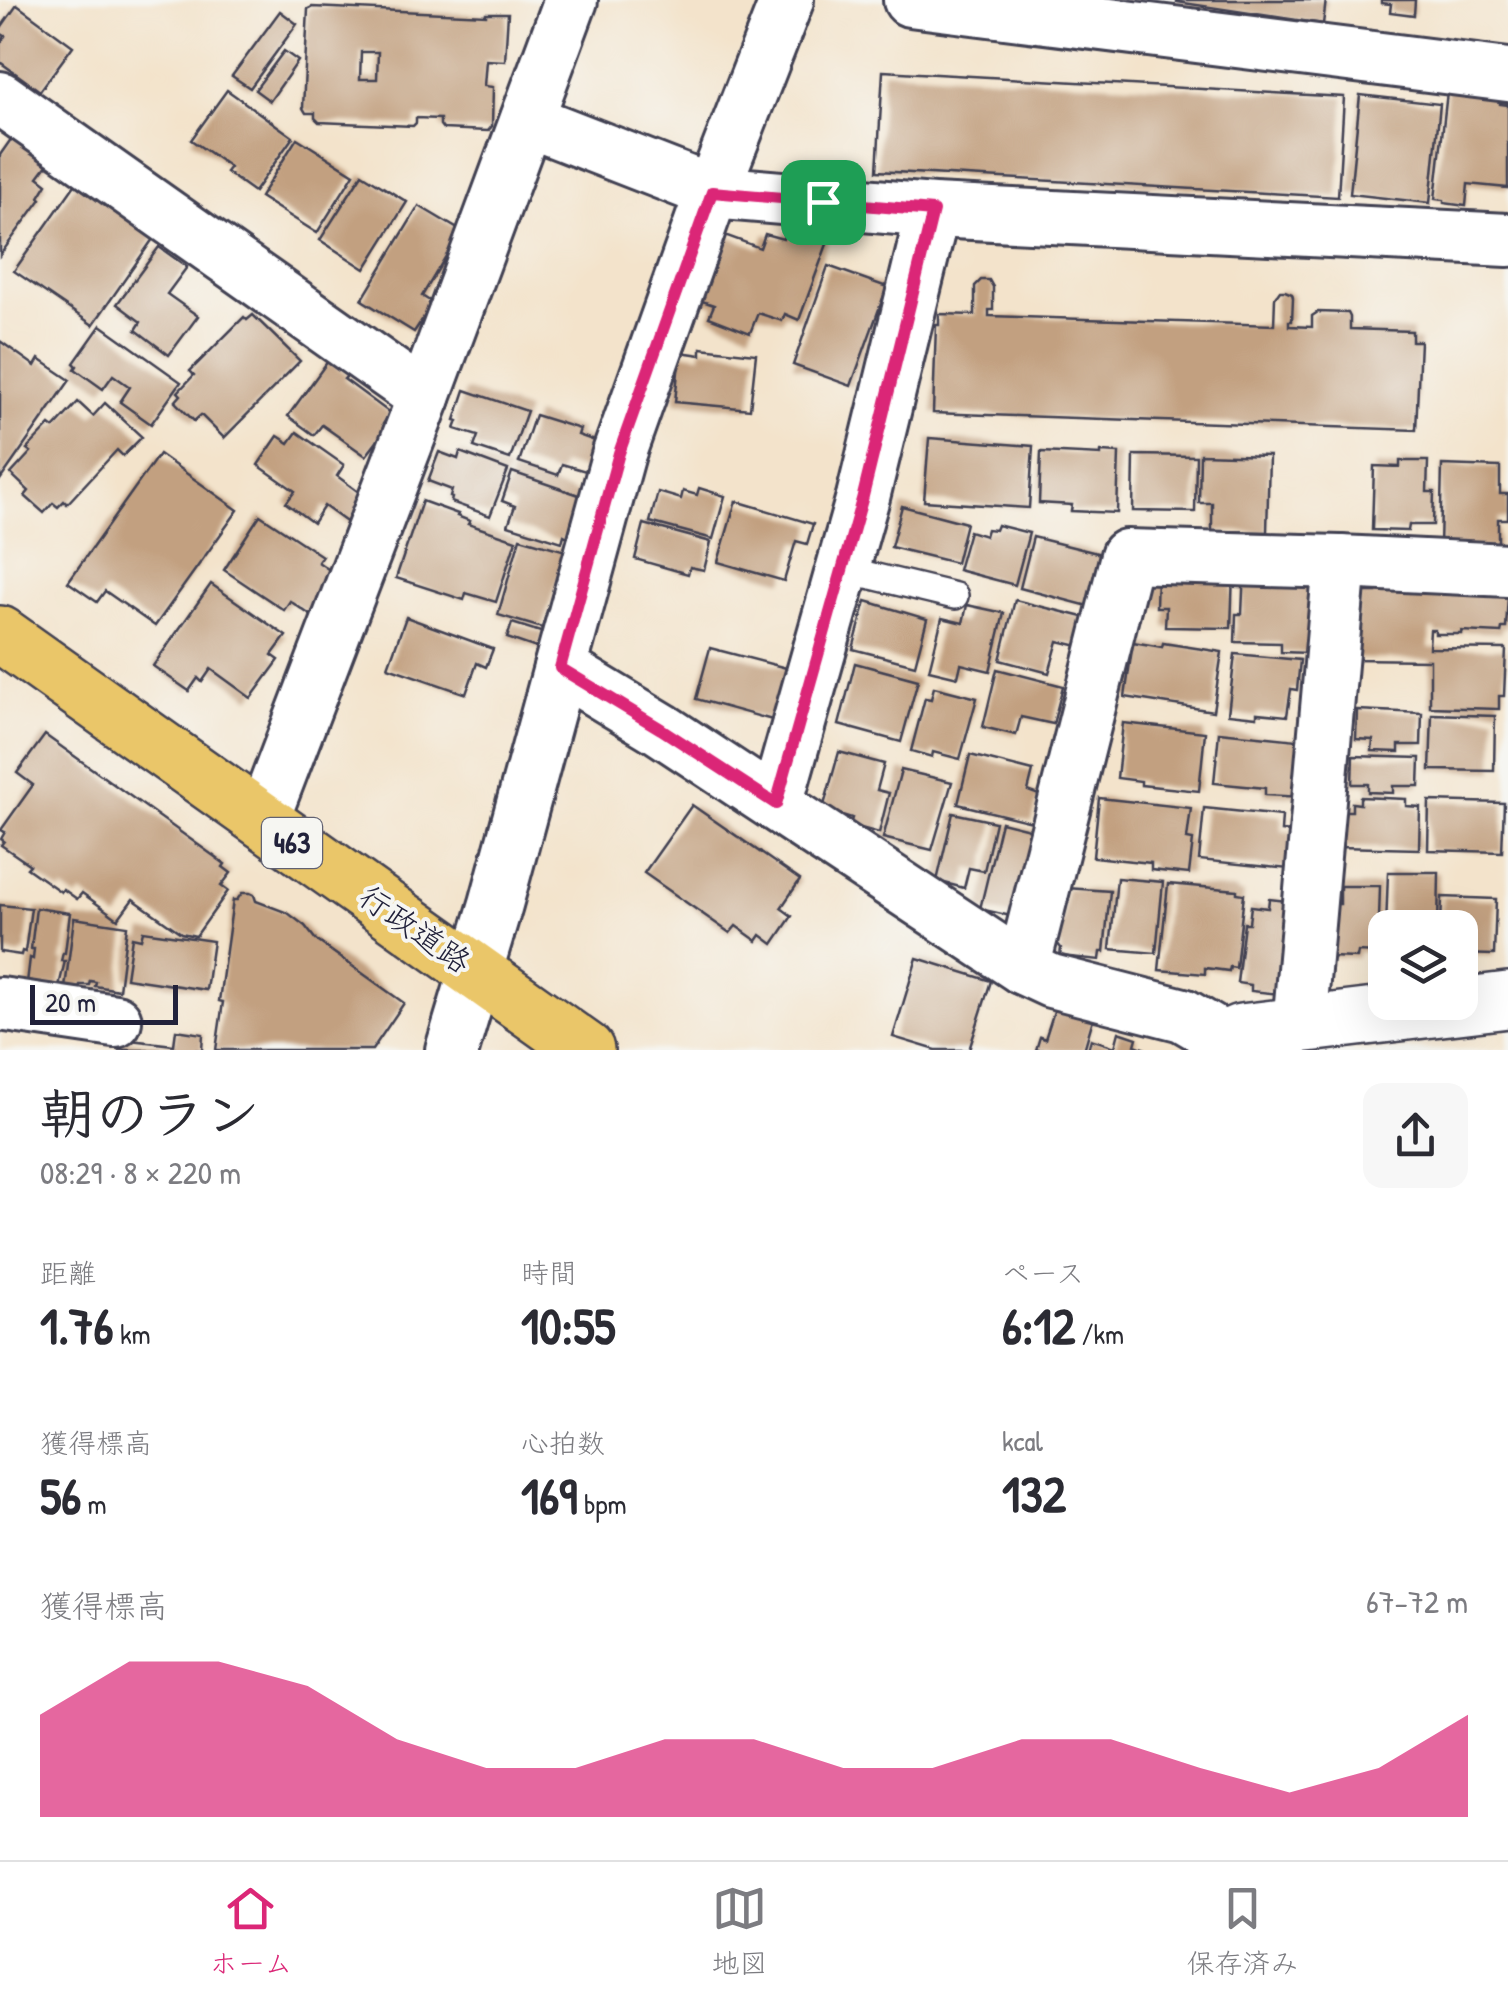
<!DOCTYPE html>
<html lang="ja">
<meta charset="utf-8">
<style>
:root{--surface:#fff;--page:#f7f7f7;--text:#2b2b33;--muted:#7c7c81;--line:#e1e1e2;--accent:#db2777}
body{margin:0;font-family:"Patrick Hand","Klee One",sans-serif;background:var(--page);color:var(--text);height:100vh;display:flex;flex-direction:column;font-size:38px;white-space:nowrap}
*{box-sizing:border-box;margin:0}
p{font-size:32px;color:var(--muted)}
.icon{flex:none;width:55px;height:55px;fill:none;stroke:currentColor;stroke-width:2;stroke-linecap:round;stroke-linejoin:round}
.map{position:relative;height:1050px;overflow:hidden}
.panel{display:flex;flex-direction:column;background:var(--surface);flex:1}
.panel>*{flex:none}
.fabs{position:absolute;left:1368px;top:910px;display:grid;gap:20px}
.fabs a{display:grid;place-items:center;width:110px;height:110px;border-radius:20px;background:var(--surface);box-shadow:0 10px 40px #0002;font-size:50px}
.scale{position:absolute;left:30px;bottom:25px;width:148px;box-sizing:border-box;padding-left:10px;border:5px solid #22223b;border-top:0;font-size:28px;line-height:35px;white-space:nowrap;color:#22223b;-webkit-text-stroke:8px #f6f6f2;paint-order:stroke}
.pin{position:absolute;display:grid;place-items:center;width:85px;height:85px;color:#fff;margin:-42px;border-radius:20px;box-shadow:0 5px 15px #0006}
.round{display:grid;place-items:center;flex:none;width:105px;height:105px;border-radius:20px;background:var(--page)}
.head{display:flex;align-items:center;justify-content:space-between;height:170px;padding:0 40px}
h1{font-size:55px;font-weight:700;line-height:75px}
.stats{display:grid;grid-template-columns:repeat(3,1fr);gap:15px;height:170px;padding:10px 40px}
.stats div{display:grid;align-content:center}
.stats b{font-size:50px;font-weight:700}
.stats small{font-size:28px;font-weight:400}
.stats p{font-size:28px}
.chart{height:280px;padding:20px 40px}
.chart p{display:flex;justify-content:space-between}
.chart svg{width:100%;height:180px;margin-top:10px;fill:var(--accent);opacity:.7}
.menu{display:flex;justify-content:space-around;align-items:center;height:140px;border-top:2px solid var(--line);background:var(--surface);font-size:28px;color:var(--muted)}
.menu a{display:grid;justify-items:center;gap:5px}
.menu .on{color:var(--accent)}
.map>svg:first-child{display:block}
.building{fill:#c2a080;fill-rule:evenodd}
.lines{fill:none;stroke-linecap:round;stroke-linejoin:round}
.service-casing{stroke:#413f51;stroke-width:30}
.minor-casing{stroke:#413f51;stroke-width:58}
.tertiary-casing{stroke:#413f51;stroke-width:60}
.trunk-casing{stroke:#413f51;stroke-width:60}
.service{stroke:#fff;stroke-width:25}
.minor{stroke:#fff;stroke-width:52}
.tertiary{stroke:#fff;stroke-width:55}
.trunk{stroke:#eac669;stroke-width:55}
.route-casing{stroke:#fff;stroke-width:20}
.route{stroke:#db2777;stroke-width:12}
.labels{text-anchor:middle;stroke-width:8;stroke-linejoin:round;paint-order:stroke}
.shield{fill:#f6f6f2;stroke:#626272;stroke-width:2.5}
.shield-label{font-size:30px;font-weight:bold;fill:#22223b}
.street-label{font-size:32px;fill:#22223b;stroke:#f6f6f2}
</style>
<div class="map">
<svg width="1508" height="1050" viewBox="0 0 1508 1050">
<rect width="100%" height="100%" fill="#f6f6f2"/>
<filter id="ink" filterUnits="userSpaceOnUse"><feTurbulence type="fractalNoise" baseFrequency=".01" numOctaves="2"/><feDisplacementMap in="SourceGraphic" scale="20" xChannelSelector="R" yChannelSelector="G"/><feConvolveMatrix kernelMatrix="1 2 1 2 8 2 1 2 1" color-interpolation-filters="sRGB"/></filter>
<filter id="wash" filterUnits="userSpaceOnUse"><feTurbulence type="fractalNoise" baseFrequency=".0048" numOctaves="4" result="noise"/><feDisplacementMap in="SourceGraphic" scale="40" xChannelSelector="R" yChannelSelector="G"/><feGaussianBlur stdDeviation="2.25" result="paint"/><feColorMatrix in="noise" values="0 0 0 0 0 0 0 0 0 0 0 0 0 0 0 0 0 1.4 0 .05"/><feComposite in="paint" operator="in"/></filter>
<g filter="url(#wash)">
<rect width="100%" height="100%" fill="#f3e3cb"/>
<g id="blocks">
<g class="building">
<polygon points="1177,0 1326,0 1323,24 1177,2"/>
<polygon points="1381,0 1415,0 1414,15 1390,12 1391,4 1381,3"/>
<polygon points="17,5 73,46 40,91 0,62 0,44 5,36 0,33 0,29"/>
<path d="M 312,7 L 486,15 L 486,13 L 508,13 L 505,61 L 486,60 L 484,86 L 493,87 L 492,126 L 488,131 L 443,129 L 440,125 L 440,119 L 416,118 L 416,123 L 413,126 L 319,122 L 315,118 L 315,113 L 306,113 L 303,108 L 308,9 ZM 361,52 L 378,52 L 377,79 L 360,79 Z"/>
<polygon points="280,11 297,24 250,88 232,76"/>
<polygon points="284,51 298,61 270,101 255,90"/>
<polygon points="883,71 1344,97 1338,197 877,171"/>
<polygon points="1448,83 1501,89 1500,104 1508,105 1508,188 1468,184 1466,206 1444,203 1444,200 1435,199"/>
<polygon points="227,90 293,137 254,192 226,172 230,167 191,140"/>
<polygon points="1360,95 1440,104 1430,203 1350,194"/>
<polygon points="14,135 50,161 38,177 47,184 39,197 41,199 0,255 0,155"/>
<polygon points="297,138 354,174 317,233 260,197"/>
<polygon points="362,174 407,202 365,269 320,240"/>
<polygon points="77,182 155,236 93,325 14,271"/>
<polygon points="419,206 461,231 422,296 433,303 414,332 362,300"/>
<polygon points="808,228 830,236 799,320 785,314 782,321 758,313 750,333 709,317 714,305 702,301 704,296 700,294 722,234 760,248 765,234 783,239 785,232 804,239"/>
<polygon points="159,247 187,267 167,294 198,316 169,355 136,330 141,322 117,304"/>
<polygon points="828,266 887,287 851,386 793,365"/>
<polygon points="981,280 989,280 993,287 993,310 989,310 989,316 1274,325 1275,298 1280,291 1285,291 1292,294 1293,298 1292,321 1289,321 1289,326 1312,327 1312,316 1318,312 1348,313 1350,317 1350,329 1412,331 1412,341 1420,341 1416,430 933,413 936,325 939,325 939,314 975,315 975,286"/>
<polygon points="253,315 300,361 224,438 201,415 194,421 175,402 181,395 178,392 194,375 190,371 244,317 247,320"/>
<polygon points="101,325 181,382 151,424 120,402 130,387 113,375 103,389 75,369 77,366 74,363"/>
<polygon points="0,341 35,366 39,359 70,380 0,480"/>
<polygon points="701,348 756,354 750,409 675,402 680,352 701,355"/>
<polygon points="328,361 348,375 344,379 390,413 383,424 388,427 366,456 322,425 314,435 288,416"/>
<polygon points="465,390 527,411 510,459 474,447 478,436 455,429 458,421 455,420"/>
<polygon points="78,402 93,416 105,403 142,437 123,456 117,450 67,504 64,501 58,507 53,503 44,513 25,496 29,491 11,474 31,452 27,449 50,425 54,428"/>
<polygon points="535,415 580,429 578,435 598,442 589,472 562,464 558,475 519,462"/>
<polygon points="297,432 344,465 337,476 364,496 352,526 324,506 313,523 286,503 295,491 258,465 278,436 289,443"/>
<polygon points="929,438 1033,446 1029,508 924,501"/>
<polygon points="439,452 458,459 460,452 508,470 490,516 451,502 452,498 450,497 452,490 428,481"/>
<polygon points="1041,452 1101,455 1101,452 1119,453 1117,513 1071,511 1072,505 1039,503"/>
<polygon points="159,454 238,510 155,626 105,591 97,602 68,582"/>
<polygon points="1200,454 1269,456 1267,532 1212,531 1212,503 1199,503"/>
<polygon points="1134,455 1196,456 1195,512 1133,511"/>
<polygon points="1400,461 1428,461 1427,492 1434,492 1433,525 1409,525 1408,531 1372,530 1374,466 1400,467"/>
<polygon points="1442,465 1500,467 1500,494 1508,494 1508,519 1498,519 1498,549 1440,547"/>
<polygon points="512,472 582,496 568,537 564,535 562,542 508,525 515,506 502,501"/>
<polygon points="699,488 725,496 713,539 650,522 658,492 681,499 683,491 697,495"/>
<polygon points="422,501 458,514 457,516 470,521 468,524 516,540 496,602 466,593 464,600 396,578"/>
<polygon points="736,501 813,524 807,544 796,541 784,581 718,562"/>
<polygon points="902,506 966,523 956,563 891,547"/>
<polygon points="260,515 322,556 318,562 335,574 316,619 290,601 284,610 224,570"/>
<polygon points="644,524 711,542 704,570 690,567 688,574 635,559"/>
<polygon points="997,525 1029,533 1015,585 958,570 969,531 985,536 987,529 995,530"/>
<polygon points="1033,537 1105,555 1092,607 1020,588"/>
<polygon points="520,538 566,551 542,628 498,615"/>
<polygon points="1244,569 1312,586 1311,591 1326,592 1309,653 1281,652 1281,643 1235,642 1236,614 1242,614"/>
<polygon points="1233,573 1231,628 1165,627 1166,607 1156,607 1157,575"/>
<polygon points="211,584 286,636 272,655 279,660 251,698 211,669 202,682 198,678 189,691 153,666"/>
<polygon points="1376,585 1508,596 1506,628 1502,628 1501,633 1462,631 1462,634 1435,634 1435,630 1430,630 1429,648 1506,649 1504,696 1499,696 1499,709 1430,707 1430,660 1352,659 1359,592 1376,592"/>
<polygon points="1015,600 1095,620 1087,648 1058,641 1049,673 1000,660"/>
<polygon points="866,601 927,619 915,665 853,649"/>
<polygon points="967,605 1004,613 990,671 961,664 958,677 929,670 942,618 963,623"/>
<polygon points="406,617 493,649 486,667 477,663 466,694 388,667"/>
<polygon points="512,623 544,633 539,649 507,638"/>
<polygon points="1133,642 1162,647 1163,643 1222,652 1213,711 1125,697"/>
<polygon points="710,648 790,669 776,721 696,699"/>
<polygon points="1235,654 1300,660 1297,690 1291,689 1287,716 1257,713 1257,717 1228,714"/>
<polygon points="855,663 918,680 901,742 839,725"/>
<polygon points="997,669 1063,686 1053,724 1021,717 1016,735 983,727"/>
<polygon points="934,687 977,698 960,759 933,752 932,757 911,751 925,698 931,699"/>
<polygon points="1357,710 1422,713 1421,745 1399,745 1399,752 1372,751 1373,740 1356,739"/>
<polygon points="1432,714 1495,716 1494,771 1430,770"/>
<polygon points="1123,723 1205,732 1199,791 1141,785 1141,781 1117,778"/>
<polygon points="1219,732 1307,741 1302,797 1265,795 1265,788 1214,783"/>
<polygon points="45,735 225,864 223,867 231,873 221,886 228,891 196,936 181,933 133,899 118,919 82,893 77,899 63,889 61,892 27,868 30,865 1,845 4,841 1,839 5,832 1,830 33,785 17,773"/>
<polygon points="839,752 884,764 877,790 889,793 879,833 850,825 852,818 823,809"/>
<polygon points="970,755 1033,771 1028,791 1039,795 1032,822 958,804"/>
<polygon points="1353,756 1420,758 1419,786 1393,786 1393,793 1368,792 1368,784 1352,784"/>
<polygon points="901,770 952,782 932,850 883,838"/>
<polygon points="1360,797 1406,799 1406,806 1420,807 1419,849 1338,847 1339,811 1352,811 1352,803 1360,804"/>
<polygon points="1099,798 1191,808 1187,839 1193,840 1189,874 1151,870 1151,863 1093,857"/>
<polygon points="1429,801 1504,803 1502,852 1428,850"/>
<polygon points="692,805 800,880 781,908 792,916 773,944 761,935 757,941 736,926 730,933 644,873"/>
<polygon points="1204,808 1282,816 1281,831 1292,832 1289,869 1199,860"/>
<polygon points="953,813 995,822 984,871 969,868 964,888 937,881"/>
<polygon points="1001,822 1037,831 1015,917 980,909"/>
<polygon points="1388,872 1439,872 1438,928 1386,928"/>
<polygon points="1117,878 1163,882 1156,953 1110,949"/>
<polygon points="1168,884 1237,890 1237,893 1244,894 1236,968 1230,967 1229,971 1205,968 1205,974 1159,970"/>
<polygon points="1340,886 1380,886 1378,953 1358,952 1357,958 1330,957 1332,904 1340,904"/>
<polygon points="1066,888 1110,891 1104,952 1101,952 1100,960 1060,956 1061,948 1055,940 1056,926 1063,922"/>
<polygon points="242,893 250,893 254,895 256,901 288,913 305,926 316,940 404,1003 372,1050 216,1050 223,1002 219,1001 233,900 237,900"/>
<polygon points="1442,897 1496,899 1494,955 1460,954 1460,928 1441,928"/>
<polygon points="1269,899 1296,902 1279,994 1251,991 1251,985 1237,983 1244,923 1249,923 1251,906 1268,908"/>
<polygon points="0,905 31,908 25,952 22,951 21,955 0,952"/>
<polygon points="36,908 70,913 65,953 63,953 61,961 65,961 59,986 26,991 30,958 33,959 34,949 31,949"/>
<polygon points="74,918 127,926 119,990 95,986 96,982 90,981 89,985 80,985 79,990 65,988"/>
<polygon points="143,931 213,941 206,990 126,978 132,937 141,939"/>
<polygon points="917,958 991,981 969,1050 936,1050 893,1037"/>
<polygon points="1055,1008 1093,1019 1084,1050 1036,1050 1040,1037 1045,1039"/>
<polygon points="176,1030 203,1034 202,1050 120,1050 121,1039 174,1045"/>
<polygon points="1119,1032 1137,1038 1135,1045 1148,1050 1088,1050 1091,1039 1115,1047"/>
</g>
</g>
</g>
<g filter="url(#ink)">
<use href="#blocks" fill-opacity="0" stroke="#413f51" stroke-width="2.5"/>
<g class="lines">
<g class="service-casing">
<polyline id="service" points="843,569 955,596"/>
</g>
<g class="minor-casing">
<g id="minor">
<polyline points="787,0 712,192 933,211 1508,240"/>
<polyline points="910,0 1508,75"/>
<polyline points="0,98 424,397"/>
<polyline points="527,120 712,192 619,453 560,668 661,729 1023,968 1051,981 1183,1015 1224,1039"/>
<polyline points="776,804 863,497 933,211"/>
<polyline points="262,821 424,397 571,0"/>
<polyline points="1023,968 1127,556 1340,562 1508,570"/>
<polyline points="0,1004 115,1021"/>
<polyline points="1299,1026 1340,562"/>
<polyline points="452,1050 496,904 560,668"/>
</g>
</g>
<g class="tertiary-casing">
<polyline id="tertiary" points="1215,1050 1224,1039 1241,1032 1508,1000"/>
</g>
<g class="trunk-casing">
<polyline id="trunk" points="0,634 586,1050"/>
</g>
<use href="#service" class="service"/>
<use href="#minor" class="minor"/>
<use href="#tertiary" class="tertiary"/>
<use href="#trunk" class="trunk"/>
</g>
</g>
<g class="lines" filter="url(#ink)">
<g class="route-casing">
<polygon id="route" points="712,192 933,211 863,496 776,804 661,729 560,668 619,453"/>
</g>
<use href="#route" class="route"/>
</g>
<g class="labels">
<rect class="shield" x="262" y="818" width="60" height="50" rx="8"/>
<g class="shield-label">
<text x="292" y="853">463</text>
</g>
<g class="street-label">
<text transform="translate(415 929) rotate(35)" y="11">行政道路</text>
</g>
</g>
</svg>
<div class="fabs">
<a><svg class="icon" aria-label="layers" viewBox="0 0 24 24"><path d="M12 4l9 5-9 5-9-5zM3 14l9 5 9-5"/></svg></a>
</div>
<div class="scale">20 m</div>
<div class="pin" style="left:823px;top:202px;background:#1e9e55"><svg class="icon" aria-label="arrive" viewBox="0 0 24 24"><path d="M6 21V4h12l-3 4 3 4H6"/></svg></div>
</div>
<section class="panel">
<div class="head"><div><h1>朝のラン</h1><p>08:29 · 8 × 220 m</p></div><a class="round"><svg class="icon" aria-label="share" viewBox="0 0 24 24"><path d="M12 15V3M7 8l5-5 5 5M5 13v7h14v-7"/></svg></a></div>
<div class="stats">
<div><p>距離</p><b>1.76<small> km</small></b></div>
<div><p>時間</p><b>10:55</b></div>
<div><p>ペース</p><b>6:12<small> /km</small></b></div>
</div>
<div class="stats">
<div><p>獲得標高</p><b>56<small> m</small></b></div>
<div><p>心拍数</p><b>169<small> bpm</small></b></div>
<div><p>kcal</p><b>132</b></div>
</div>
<div class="chart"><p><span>獲得標高</span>67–72 m</p>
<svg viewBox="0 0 160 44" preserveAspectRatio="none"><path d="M0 44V19L10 6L20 6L30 12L40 25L50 32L60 32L70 25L80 25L90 32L100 32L110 25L120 25L130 32L140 38L150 32L160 19V44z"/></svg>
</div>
</section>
<nav class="menu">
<a class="on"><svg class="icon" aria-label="home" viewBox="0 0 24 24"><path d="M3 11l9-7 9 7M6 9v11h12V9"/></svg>ホーム</a>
<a><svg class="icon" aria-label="map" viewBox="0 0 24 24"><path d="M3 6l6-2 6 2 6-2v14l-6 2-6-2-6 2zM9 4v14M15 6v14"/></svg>地図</a>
<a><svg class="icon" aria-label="saved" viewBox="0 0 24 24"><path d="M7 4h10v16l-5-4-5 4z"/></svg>保存済み</a>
</nav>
